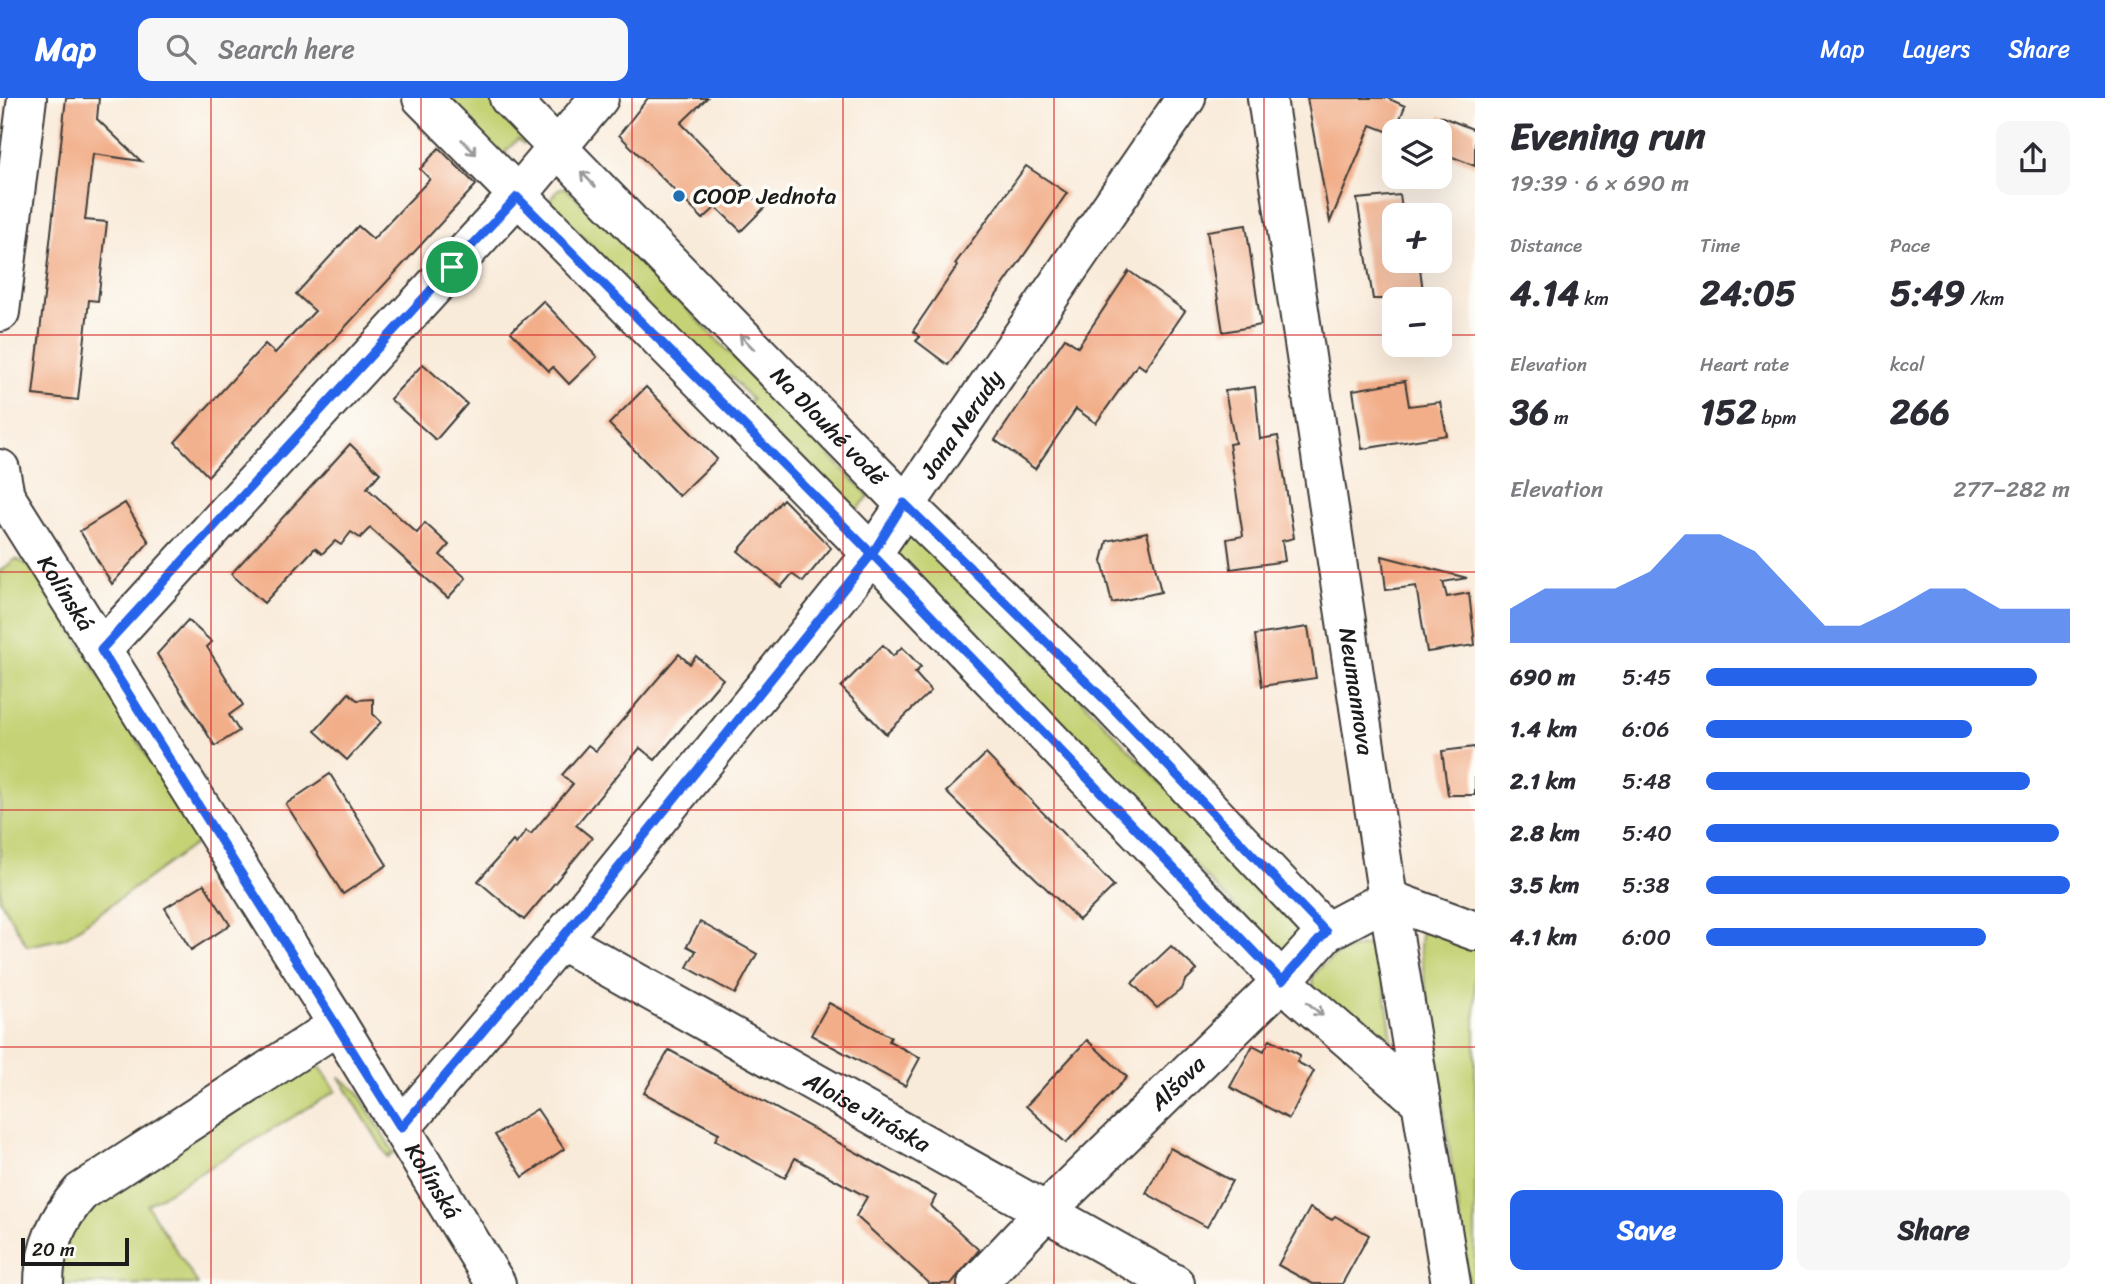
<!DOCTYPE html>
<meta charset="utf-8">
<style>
:root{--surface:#fff;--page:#f7f7f7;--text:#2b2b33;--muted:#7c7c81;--accent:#2563eb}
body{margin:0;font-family:Sriracha,sans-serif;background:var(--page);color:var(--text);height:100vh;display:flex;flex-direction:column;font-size:26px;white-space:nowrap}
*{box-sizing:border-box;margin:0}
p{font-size:23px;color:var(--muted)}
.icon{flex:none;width:38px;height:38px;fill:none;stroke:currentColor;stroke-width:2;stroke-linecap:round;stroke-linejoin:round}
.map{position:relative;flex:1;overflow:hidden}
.details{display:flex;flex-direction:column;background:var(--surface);width:630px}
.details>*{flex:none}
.fabs{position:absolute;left:1382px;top:21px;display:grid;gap:14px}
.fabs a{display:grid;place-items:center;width:70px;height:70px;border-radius:14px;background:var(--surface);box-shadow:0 7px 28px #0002;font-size:35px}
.scale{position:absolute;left:21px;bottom:18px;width:108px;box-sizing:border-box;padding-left:7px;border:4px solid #1c1c1c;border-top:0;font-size:19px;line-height:24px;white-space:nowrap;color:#1c1c1c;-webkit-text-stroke:5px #fdfcf7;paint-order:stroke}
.pin{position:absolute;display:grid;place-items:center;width:60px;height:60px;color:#fff;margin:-30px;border:4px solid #fff;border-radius:50%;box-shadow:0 2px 7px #0007}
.round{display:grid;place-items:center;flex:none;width:74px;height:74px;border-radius:14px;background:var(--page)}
.overview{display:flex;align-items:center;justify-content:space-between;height:119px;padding:0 35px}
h1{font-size:38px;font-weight:800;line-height:52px}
.metrics{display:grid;grid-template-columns:repeat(3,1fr);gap:10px;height:119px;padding:7px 35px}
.metrics div{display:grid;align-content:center}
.metrics b{font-size:35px;font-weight:800}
.metrics small{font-size:19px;font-weight:400}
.metrics p{font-size:19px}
.chart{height:196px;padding:14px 35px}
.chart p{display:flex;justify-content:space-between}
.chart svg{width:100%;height:126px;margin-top:7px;fill:var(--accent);opacity:.7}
.cta{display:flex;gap:14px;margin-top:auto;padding:14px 35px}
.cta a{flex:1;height:80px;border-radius:14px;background:var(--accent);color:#fff;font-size:28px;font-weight:800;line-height:80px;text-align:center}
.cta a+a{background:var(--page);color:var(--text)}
ul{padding:0 35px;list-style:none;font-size:23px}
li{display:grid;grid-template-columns:112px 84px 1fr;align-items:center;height:52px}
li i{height:18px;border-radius:9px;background:var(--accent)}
header{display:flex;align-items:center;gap:42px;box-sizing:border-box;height:98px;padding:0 35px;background:var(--accent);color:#fff}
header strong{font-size:33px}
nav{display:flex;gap:38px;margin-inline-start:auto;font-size:24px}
.search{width:490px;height:63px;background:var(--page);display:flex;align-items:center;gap:18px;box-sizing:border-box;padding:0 24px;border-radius:14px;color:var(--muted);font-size:26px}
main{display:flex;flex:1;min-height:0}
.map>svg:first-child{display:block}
.green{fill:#c5d274;stroke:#707748;stroke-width:2}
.building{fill:#f2ae89}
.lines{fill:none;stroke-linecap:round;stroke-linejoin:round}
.minor-casing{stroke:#3d3b38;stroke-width:42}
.minor{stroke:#fff;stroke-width:38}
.oneway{stroke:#999}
.route-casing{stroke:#fff;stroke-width:14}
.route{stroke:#2563eb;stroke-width:9}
.grid{fill:none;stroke:#d62828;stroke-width:2;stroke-opacity:0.55}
.poi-dot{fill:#1f6fb2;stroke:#fdfcf7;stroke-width:2.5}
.labels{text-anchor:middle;stroke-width:7;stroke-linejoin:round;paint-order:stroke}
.poi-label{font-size:23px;fill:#1c1c1c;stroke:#fdfcf7;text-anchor:start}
.street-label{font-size:23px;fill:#1c1c1c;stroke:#fdfcf7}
</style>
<header>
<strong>Map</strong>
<div class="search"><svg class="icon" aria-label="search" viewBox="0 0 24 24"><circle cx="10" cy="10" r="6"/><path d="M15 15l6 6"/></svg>Search here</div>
<nav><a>Map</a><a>Layers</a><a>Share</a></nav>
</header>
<main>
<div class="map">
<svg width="1475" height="1186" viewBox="0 0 1475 1186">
<rect width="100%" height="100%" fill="#fdfcf7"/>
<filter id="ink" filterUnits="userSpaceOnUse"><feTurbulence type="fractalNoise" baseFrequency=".0143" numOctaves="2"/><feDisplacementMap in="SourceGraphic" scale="14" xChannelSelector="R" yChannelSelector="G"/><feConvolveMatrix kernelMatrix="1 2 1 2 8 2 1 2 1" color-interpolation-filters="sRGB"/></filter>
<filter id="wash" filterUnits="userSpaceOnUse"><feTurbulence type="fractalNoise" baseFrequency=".00686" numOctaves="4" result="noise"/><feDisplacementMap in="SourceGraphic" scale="28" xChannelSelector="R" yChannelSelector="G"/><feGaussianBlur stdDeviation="1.57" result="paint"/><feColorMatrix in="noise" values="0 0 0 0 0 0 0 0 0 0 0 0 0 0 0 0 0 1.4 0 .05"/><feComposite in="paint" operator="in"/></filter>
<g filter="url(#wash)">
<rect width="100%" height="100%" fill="#f9ebda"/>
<g class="green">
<polygon points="439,0 502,0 534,37 524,46 518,41 505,54 509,59 504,63"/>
<polygon points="565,89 628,150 869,398 851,419 744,310 752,302 730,278 720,285 549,103 558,91"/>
<polygon points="916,434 923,436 1301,831 1287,850 1278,853 897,462 896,451 908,437"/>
<polygon points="16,461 36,471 198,744 65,840 27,848 0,802 0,473"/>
<polygon points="1435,833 1475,847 1475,1186 1469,1186 1420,849 1421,834"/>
<path d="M 1371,847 L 1379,851 L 1392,941 L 1386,949 L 1315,894 L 1312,881 C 1324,860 1347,849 1371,847 Z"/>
<polygon points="308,966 321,970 336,993 147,1107 198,1186 52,1186 79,1110"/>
<polygon points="339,979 357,993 394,1055 388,1059"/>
</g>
<g id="blocks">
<g class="building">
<polygon points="66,0 99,0 97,21 141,63 93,56 85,122 107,124 98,203 89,202 78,302 33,297"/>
<polygon points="648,0 707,0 681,25 764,110 741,133 716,109 703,121 619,37"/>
<polygon points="1307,0 1387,0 1405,8 1394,36 1371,27 1330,124"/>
<polygon points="1440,18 1475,32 1475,68 1440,54"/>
<polygon points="439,50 476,87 208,378 175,344 265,246 275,255 315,213 296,196 358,128 373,141 430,81 420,71"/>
<polygon points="1026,68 1067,95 948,267 916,243 920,239 913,233 957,168 955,166"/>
<polygon points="1400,97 1403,117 1395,117 1395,163 1419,163 1424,201 1373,201 1357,101"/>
<polygon points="1246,127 1261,227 1223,234 1207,133"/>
<polygon points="1129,173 1185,213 1145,271 1138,266 1096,325 1076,311 1035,371 995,342 1065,240 1078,249"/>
<polygon points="543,203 597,259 569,286 553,269 549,273 511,234"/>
<polygon points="423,266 467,306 436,342 390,301"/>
<polygon points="1405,283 1409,308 1440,304 1447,337 1362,351 1353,292"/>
<polygon points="646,289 717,361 679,398 609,326"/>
<polygon points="1255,289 1260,341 1278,338 1294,440 1282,443 1285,463 1231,471 1227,441 1243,438 1229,346 1235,345 1225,293"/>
<polygon points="350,346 380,375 367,390 417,435 425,425 449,447 440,457 466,480 448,500 370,430 360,440 351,434 341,447 335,443 322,456 315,450 264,505 231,476"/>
<polygon points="783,401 831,450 803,484 792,476 781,489 738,453"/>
<polygon points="125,405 149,444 112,486 80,433"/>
<polygon points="1147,434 1161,494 1112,505 1102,463 1107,443"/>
<polygon points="1382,458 1467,480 1443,484 1447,499 1469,495 1475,547 1427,554 1416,488 1386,492"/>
<polygon points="188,522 212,544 207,549 243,607 229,617 239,633 215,648 157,556"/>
<polygon points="1308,529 1316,580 1262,588 1255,537"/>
<polygon points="883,547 893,558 902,549 921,569 915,575 931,593 886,636 841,589"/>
<polygon points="679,556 690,566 696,558 723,581 655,662 640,650 576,727 592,740 524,822 478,783 513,743 516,746 526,733 531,736 573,686 562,677 588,647 596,653"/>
<polygon points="349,595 357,602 373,601 373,616 381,624 347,662 315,633"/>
<polygon points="1475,649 1475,697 1448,697 1442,653"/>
<polygon points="986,656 1114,788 1079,822 946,694"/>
<polygon points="330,676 387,767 343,796 286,706"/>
<polygon points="204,786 230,827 191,852 165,810"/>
<polygon points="700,824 757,856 735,896 687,869 696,853 687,848"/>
<polygon points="1171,848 1197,872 1185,883 1182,891 1157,910 1132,885"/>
<polygon points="829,905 891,939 889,943 920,960 905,988 811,937"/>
<polygon points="1270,941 1300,957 1297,964 1314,973 1289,1021 1230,989 1253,947 1264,953"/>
<polygon points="1087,942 1127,979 1066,1045 1026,1008"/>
<polygon points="669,952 936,1098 931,1108 979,1152 951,1186 930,1186 856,1118 867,1099 795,1060 785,1080 715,1042 719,1035 644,995"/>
<polygon points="537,1011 564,1051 523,1079 495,1037"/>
<polygon points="1170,1050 1232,1083 1207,1129 1146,1095"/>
<polygon points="1310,1110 1332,1122 1335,1118 1369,1137 1342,1186 1313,1186 1278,1167"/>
</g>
</g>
</g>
<g filter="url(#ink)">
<use href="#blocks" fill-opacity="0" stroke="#3d3b38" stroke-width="2"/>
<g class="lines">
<g class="minor-casing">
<g id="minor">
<polyline points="422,0 872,456 1282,883 1421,1004"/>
<path id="s1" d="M 509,0 L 904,405 L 1109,605 L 1326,834"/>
<path id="s2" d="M 1267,0 L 1388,801 L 1451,1186"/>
<polyline points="0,214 27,0"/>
<path id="s3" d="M 0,371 L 5,398 L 338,927 L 496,1186"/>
<polyline points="101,552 517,98 599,0"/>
<path id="s4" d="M 560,842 L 1175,1186"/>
<path id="s5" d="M 401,1030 L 560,842 L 872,456 L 1186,0"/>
<path d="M 44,1186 C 44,1150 57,1121 81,1094 L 338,927"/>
<path id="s6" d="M 977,1186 L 1044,1115 L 1282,883 L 1326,834 L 1388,801 L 1475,833"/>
</g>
</g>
<use href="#minor" class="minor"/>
</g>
<defs><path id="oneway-shaft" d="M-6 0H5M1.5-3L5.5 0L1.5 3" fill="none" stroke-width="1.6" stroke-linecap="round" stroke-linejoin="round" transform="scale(1.75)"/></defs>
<g class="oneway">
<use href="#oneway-shaft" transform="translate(469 49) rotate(46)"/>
<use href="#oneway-shaft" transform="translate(588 81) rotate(-134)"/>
<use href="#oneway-shaft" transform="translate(747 244) rotate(-134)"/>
<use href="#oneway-shaft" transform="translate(1315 911) rotate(41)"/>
</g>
</g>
<g class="lines" filter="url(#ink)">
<g class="route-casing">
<polyline id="route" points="452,169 101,552 401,1030 560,842 872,456 1282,883 1326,834 1109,606 904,405 872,456 517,99 452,169"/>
</g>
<use href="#route" class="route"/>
</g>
<path class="grid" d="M 211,0 L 211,1186M 421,0 L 421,1186M 632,0 L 632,1186M 843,0 L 843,1186M 1054,0 L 1054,1186M 1264,0 L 1264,1186M 0,237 L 1395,237M 1440,237 L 1475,237M 0,474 L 1475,474M 0,712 L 1475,712M 0,949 L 1475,949"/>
<circle class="poi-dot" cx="679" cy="98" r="7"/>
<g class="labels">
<g class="poi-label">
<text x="693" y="106">COOP Jednota</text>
</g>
<g class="street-label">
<text dy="8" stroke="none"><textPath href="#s5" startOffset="900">Jana Nerudy</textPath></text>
<text dy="8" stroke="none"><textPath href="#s1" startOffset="458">Na Dlouhé vodě</textPath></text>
<text dy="8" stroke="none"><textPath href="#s3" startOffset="142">Kolínská</textPath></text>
<text dy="8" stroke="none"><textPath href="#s2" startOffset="600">Neumannova</textPath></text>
<text dy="8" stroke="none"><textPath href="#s6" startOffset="284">Alšova</textPath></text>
<text dy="8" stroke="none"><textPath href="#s4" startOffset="352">Aloise Jiráska</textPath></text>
<text dy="8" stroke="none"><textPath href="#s3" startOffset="835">Kolínská</textPath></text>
</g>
</g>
</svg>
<div class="fabs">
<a><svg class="icon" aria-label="layers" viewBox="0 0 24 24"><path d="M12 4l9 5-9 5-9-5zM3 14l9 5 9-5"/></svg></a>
<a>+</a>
<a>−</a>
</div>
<div class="scale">20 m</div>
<div class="pin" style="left:452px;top:169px;background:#1e9e55"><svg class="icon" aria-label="arrive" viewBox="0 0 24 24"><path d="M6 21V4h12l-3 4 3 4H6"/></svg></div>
</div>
<section class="details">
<div class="overview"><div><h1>Evening run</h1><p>19:39 · 6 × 690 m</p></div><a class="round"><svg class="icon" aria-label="share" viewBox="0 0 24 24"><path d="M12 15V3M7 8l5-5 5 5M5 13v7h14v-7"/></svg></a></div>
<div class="metrics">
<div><p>Distance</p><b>4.14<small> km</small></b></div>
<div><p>Time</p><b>24:05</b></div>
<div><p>Pace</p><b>5:49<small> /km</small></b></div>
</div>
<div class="metrics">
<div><p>Elevation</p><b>36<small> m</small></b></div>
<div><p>Heart rate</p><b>152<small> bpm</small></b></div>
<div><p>kcal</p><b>266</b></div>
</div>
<div class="chart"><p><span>Elevation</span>277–282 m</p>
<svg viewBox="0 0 160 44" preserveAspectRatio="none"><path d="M0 44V32L10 25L20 25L30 25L40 19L50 6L60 6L70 12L80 25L90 38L100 38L110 32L120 25L130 25L140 32L150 32L160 32V44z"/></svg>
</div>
<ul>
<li><b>690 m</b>5:45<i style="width:91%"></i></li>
<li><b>1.4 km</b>6:06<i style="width:73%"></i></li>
<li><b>2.1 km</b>5:48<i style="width:89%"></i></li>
<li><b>2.8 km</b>5:40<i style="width:97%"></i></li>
<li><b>3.5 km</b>5:38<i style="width:100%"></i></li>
<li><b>4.1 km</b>6:00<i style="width:77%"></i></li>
</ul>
<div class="cta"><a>Save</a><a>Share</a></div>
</section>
</main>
